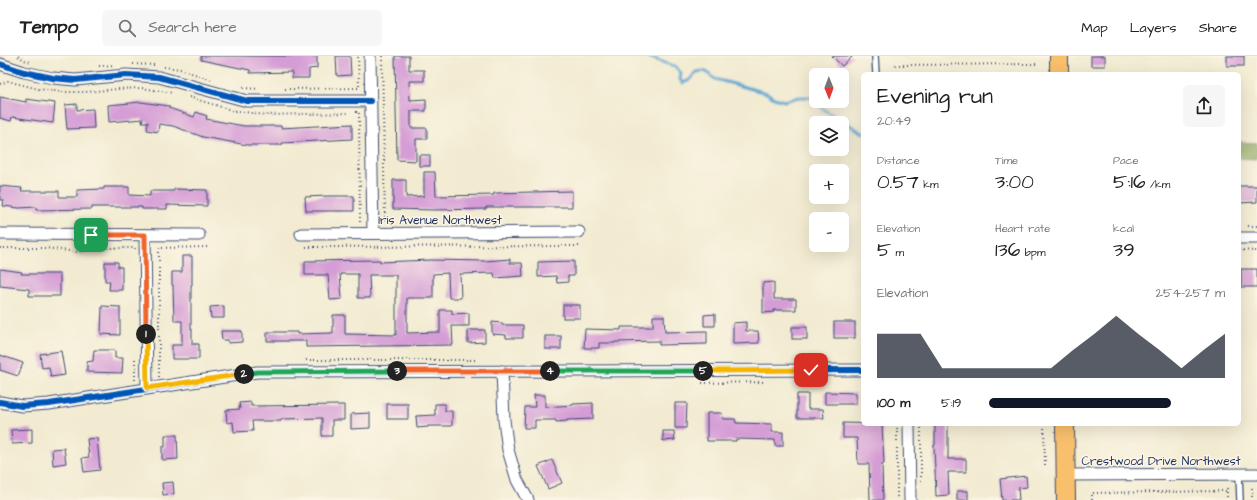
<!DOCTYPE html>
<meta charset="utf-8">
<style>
:root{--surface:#fff;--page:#f6f6f6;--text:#202124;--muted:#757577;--line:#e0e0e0;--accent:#111827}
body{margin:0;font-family:"Architects Daughter",sans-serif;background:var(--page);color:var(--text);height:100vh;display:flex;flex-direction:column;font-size:15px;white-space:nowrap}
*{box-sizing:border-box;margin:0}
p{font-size:13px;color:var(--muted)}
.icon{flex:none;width:22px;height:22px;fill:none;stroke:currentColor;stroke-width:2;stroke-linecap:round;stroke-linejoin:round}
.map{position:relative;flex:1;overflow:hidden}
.details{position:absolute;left:861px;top:16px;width:380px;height:354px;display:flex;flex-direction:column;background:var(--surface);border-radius:6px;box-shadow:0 4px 16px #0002}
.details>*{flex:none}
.needle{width:26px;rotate:179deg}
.buttons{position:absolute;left:809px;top:12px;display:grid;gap:8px}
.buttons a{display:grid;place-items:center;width:40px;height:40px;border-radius:6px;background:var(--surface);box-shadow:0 4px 16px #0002;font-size:20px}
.pin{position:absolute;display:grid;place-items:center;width:34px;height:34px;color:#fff;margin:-17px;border-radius:8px;box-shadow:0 2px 6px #0006}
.km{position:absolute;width:20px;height:20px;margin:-10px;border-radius:50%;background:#222;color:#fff;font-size:11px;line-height:20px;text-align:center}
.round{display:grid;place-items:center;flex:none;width:42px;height:42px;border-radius:6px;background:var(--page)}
.head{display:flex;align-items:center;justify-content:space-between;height:68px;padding:0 16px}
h1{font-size:22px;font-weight:600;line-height:30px}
.metrics{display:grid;grid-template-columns:repeat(3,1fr);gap:6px;height:68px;padding:4px 16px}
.metrics div{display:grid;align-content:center}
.metrics b{font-size:20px;font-weight:600}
.metrics small{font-size:11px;font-weight:400}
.metrics p{font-size:11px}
.chart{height:112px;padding:8px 16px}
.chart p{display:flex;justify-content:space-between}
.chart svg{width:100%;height:72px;margin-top:4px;fill:var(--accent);opacity:.7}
ul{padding:0 16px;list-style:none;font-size:13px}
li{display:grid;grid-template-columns:64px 48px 1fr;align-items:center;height:30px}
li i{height:10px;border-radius:5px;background:var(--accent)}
header{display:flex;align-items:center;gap:24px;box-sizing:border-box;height:56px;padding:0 20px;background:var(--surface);border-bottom:1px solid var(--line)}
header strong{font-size:19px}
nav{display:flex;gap:22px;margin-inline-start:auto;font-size:14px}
.search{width:280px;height:36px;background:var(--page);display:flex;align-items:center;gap:10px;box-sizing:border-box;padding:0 14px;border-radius:6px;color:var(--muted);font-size:15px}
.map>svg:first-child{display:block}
.forest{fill:#89a558;stroke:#526a5b}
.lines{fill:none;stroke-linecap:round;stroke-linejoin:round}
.stream{stroke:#5ca5d3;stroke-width:3}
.building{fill:#d59dd6}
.lane-casing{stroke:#3b4b6f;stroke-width:8}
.street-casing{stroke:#3b4b6f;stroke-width:13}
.primary-casing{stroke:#3b4b6f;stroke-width:20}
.path{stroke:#3b4b6f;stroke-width:2;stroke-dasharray:1 3;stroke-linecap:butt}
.lane{stroke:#fff;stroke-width:5.5}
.street{stroke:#fff;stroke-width:11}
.primary{stroke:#f8bf6c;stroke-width:18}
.cycleway-casing{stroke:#fcf5e5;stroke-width:8}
.cycleway{stroke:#0057b8;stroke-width:6}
.split-1-casing{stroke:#fff;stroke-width:8}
.split-2-casing{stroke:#fff;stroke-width:8}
.split-3-casing{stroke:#fff;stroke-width:8}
.split-4-casing{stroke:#fff;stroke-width:8}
.split-5-casing{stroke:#fff;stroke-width:8}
.split-6-casing{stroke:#fff;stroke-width:8}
.split-1{stroke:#f0652b;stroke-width:5}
.split-2{stroke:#f5b400;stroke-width:5}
.split-3{stroke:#22a559;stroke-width:5}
.split-4{stroke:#f0652b;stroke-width:5}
.split-5{stroke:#22a559;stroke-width:5}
.split-6{stroke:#f5b400;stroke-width:5}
.labels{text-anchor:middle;stroke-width:3;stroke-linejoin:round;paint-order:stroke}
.street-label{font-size:12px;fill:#1b2f5e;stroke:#fcf5e5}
</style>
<header>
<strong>Tempo</strong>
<div class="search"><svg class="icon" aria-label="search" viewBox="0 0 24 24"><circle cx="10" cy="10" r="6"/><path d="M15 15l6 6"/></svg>Search here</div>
<nav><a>Map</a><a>Layers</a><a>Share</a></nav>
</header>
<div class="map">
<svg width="1257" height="444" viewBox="0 0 1257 444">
<rect width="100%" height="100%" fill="#fcf5e5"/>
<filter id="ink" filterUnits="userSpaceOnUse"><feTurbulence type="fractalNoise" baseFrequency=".025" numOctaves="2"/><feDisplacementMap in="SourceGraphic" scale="8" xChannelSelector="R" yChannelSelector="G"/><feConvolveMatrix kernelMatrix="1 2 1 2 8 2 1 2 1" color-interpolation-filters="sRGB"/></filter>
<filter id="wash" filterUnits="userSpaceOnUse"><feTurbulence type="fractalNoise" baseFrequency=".012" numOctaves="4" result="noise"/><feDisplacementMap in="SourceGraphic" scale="16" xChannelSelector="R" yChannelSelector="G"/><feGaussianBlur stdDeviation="0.9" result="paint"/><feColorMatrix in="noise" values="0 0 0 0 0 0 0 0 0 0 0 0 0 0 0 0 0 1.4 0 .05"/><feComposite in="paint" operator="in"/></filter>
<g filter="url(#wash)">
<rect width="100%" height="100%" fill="#f2ebd1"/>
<polygon class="forest" points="1239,86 1257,87 1257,103 1239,102"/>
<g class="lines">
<polyline class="stream" points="646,0 676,11 681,17 680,24 683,27 690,24 696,16 705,15 715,23 767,37 774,42 784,45 799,41 810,41 826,55 863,77"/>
</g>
<g id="blocks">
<g class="building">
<polygon points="201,0 317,0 317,12 309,13 309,22 292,22 292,16 250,17 250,14 201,4"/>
<polygon points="336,0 350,0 351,19 337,20"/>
<polygon points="395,0 409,0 409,14 424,14 424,25 409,25 410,44 426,43 426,55 411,55 411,72 427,72 427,83 416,83 416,105 397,104"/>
<polygon points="832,0 853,0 842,10"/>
<rect x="1091" y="0" width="14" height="10"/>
<rect x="1227" y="0" width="17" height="10"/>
<polygon points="0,41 26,46 26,43 55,47 53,67 12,61 11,65 0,62"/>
<polygon points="141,46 169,50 169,52 194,61 196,56 207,60 206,63 244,70 281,70 281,72 352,68 352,83 282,87 282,89 247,89 203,81 173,70 159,68 158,76 147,74 148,66 142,66 143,63 109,66 108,49"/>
<polygon points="77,48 77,54 93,53 94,72 67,73 65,49"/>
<rect x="419" y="99" width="11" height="11"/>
<polygon points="424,116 435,116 436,140 494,139 494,137 572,135 572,151 486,151 486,153 433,154 393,153 393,124 406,124 406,141 424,140"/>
<polygon points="0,130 22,132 21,135 59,135 59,141 77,141 77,134 104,133 104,131 129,131 129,139 150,140 150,135 174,135 174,133 207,134 207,150 167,149 167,153 142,153 142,151 92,151 92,153 36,154 36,151 19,152 3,150 4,144 0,144"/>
<polygon points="1239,130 1257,130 1257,146 1239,147"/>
<polygon points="327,140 354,140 354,155 306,155 305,141"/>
<polygon points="182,200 192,200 192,229 191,229 191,273 192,273 192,288 199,288 199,303 172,303 172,289 182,289 182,265 174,265 173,229 172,229 172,216 182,216"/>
<polygon points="510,203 510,207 522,207 523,220 495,222 494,217 460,218 461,242 449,242 448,217 433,218 433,242 407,242 407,277 440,276 440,254 452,254 452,258 469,257 469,270 452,270 453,289 306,291 306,285 267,285 267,276 297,276 297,278 333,277 333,259 345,259 345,278 396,279 396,219 369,219 370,242 358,242 358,218 340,218 342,243 330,244 328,219 305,219 305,205 380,204 380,206 431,204 485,205"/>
<polygon points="574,205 574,220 568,220 568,226 557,227 556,220 538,221 538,206"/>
<polygon points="105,206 118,206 118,211 122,211 122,234 109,234 110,225 105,225"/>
<polygon points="0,213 22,216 21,218 60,218 60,240 29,240 29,233 0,230"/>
<rect x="1241" y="213" width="16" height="18"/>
<polygon points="774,226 774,243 796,243 796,254 774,254 774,256 763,257 763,227"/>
<rect x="563" y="249" width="17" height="13"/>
<polygon points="102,250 120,251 120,279 101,278"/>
<polygon points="224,250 224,262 211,262 210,251"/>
<polygon points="715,258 715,270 704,270 704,259"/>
<polygon points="653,260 664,260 665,276 707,275 707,288 659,289 659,285 615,286 615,287 599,287 599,292 584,292 585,273 621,274 621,271 653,271"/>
<polygon points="492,266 502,267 502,269 523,269 523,282 506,282 506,279 492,278"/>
<polygon points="746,266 746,275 758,275 759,287 733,288 733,267"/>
<rect x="834" y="266" width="21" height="16"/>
<rect x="792" y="271" width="15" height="12"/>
<polygon points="468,274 485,274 485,286 468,287"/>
<polygon points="221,275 242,275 242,286 228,287 228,284 222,284"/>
<rect x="545" y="280" width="16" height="13"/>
<polygon points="94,294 115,294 115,302 123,302 122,317 87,316 87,306 93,305"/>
<polygon points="61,295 65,319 51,321 49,311 42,312 40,298"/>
<polygon points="0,299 23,307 18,320 0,314"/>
<polygon points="825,336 856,337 856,348 825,348"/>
<polygon points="797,338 808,338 808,353 823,353 824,362 797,362"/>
<polygon points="534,339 545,339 545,351 573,349 573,348 593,347 593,363 567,364 567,365 556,366 556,364 535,364 535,372 524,372 525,351 535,351"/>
<polygon points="251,346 251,350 344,349 344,364 332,364 332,380 322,380 322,362 281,363 281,365 252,365 253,375 234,376 233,366 227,367 226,354 240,353 239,347"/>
<polygon points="675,347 687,347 686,372 675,372"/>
<rect x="387" y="348" width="21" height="15"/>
<polygon points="435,348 445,348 445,355 452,355 452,370 428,370 428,371 417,372 416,360 435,359"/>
<polygon points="370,357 370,372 351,373 351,358"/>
<polygon points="707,357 722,357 723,363 735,363 736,367 772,368 772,376 783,376 783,390 775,390 775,384 736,383 736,385 707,385"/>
<polygon points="843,367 882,368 884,408 882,408 883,444 870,444 869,408 858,408 857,382 843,382"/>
<polygon points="935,368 948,368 948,403 966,403 966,416 948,416 949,439 936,440 934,389 935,389"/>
<polygon points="32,373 32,387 12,388 11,374"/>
<polygon points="663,375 674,375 675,384 663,385"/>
<polygon points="165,379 177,379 178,403 162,404 162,391 165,391"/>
<polygon points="97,382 100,414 84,416 82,402 89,401 87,383"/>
<polygon points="64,392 66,407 53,409 52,393"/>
<polygon points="552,404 562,427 548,433 538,410"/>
<polygon points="1026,420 1027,431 1018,432 1019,444 1002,444 1000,423"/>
<polygon points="173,426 174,438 163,439 162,427"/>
<rect x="957" y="435" width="11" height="9"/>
</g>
</g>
</g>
<g filter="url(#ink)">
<use href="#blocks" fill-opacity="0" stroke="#3b4b6f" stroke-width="1"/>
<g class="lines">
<g class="lane-casing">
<g id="lane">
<polyline points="875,0 876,18"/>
<polyline points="1239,418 1240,444"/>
</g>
</g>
<g class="street-casing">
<g id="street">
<polyline points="370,0 373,177"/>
<polyline points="0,8 24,16 53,22 75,24 126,19 159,21 247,45 370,45"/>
<polyline points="0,178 199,179"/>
<polyline points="301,178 579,176"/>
<polyline points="145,179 147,332"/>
<polyline points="1239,182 1257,182"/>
<polyline points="502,315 504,364 508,394 517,424 528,444"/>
<polyline points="0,346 22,350 49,348 257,316 863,314"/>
<polyline points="909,368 910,444"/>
<polyline points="1066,419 1257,418"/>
</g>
</g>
<g class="primary-casing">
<g id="primary">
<polyline points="1059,0 1059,18"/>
<polyline points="1065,368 1066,444"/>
</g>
</g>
<g class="path">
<polyline points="18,0 24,4 31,6"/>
<polyline points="382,0 385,167"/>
<polyline points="133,8 154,9"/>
<polyline points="895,9 1036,8"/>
<polyline points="99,10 114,9"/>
<polyline points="164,11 180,13 212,24"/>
<polyline points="0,28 8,25 38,33 63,36 85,36 118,33 142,32 173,37"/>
<polyline points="243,32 259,33"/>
<polyline points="285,33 359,32 358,0"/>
<polyline points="189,41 231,54 265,59 348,57"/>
<polyline points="356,56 359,56 360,167"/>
<polyline points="1248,170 1257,170"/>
<polyline points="306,191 581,190"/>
<polyline points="0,192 46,192 77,196 98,192 135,192 135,193"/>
<polyline points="1239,194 1257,195"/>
<polyline points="135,303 135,325"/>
<polyline points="306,304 477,304"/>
<polyline points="159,321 159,192 209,191"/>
<polyline points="702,327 763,326"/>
<polyline points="897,368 897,444"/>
<polyline points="921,368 921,427"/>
<polyline points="1044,368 1045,411"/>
<polyline points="1227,432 1227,444"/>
<polyline points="1252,432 1252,444"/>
<polyline points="1092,444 1092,437 1227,435"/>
</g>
<use href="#lane" class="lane"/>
<use href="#street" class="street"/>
<use href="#primary" class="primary"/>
<g class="cycleway-casing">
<g id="cycleway">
<polyline points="0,8 24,16 53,22 75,24 126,19 159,21 247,45 370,45"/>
<polyline points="0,346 22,350 49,348 257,316 863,314"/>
</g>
</g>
<use href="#cycleway" class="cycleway"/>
</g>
</g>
<g class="lines" filter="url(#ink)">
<g class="split-1-casing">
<polyline id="split-1" points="91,179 145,179 146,278"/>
</g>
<g class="split-2-casing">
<polyline id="split-2" points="146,278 147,332 244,318"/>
</g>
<g class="split-3-casing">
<polyline id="split-3" points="244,318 257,316 397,315"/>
</g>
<g class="split-4-casing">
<polyline id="split-4" points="397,315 550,315"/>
</g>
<g class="split-5-casing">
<polyline id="split-5" points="550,315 703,315"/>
</g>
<g class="split-6-casing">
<polyline id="split-6" points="703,315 811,314"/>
</g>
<use href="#split-1" class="split-1"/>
<use href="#split-2" class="split-2"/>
<use href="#split-3" class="split-3"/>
<use href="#split-4" class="split-4"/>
<use href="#split-5" class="split-5"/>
<use href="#split-6" class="split-6"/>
</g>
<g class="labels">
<g class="street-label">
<text x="440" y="168">Iris Avenue Northwest</text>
<text x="1161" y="409">Crestwood Drive Northwest</text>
</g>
</g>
</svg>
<div class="buttons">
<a><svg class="needle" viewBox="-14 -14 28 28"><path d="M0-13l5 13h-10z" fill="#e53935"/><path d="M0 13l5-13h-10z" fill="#757577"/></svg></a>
<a><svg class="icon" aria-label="layers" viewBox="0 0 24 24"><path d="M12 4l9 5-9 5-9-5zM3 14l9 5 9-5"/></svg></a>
<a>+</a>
<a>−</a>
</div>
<div class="pin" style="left:91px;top:179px;background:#1e9e55"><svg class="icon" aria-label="arrive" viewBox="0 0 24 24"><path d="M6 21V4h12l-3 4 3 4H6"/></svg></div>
<div class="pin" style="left:811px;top:314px;background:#d93025"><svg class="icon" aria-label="check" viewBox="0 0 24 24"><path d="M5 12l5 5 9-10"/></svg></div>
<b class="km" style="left:146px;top:278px">1</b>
<b class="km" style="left:244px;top:318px">2</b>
<b class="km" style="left:397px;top:315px">3</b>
<b class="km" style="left:550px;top:315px">4</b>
<b class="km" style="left:703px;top:315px">5</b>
<section class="details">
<div class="head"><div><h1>Evening run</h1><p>20:49</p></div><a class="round"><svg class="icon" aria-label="share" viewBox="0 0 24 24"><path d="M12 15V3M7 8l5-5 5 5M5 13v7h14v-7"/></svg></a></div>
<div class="metrics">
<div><p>Distance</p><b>0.57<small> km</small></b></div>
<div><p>Time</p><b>3:00</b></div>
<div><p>Pace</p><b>5:16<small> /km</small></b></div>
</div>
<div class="metrics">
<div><p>Elevation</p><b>5<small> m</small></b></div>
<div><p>Heart rate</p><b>136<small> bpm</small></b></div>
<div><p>kcal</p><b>39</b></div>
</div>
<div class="chart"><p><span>Elevation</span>254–257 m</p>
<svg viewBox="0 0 160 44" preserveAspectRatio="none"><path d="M0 44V17L10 17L20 17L30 38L40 38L50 38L60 38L70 38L80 38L90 27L100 17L110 6L120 17L130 27L140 38L150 27L160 17V44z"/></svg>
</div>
<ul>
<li><b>100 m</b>5:19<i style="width:77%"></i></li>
</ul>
</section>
</div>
